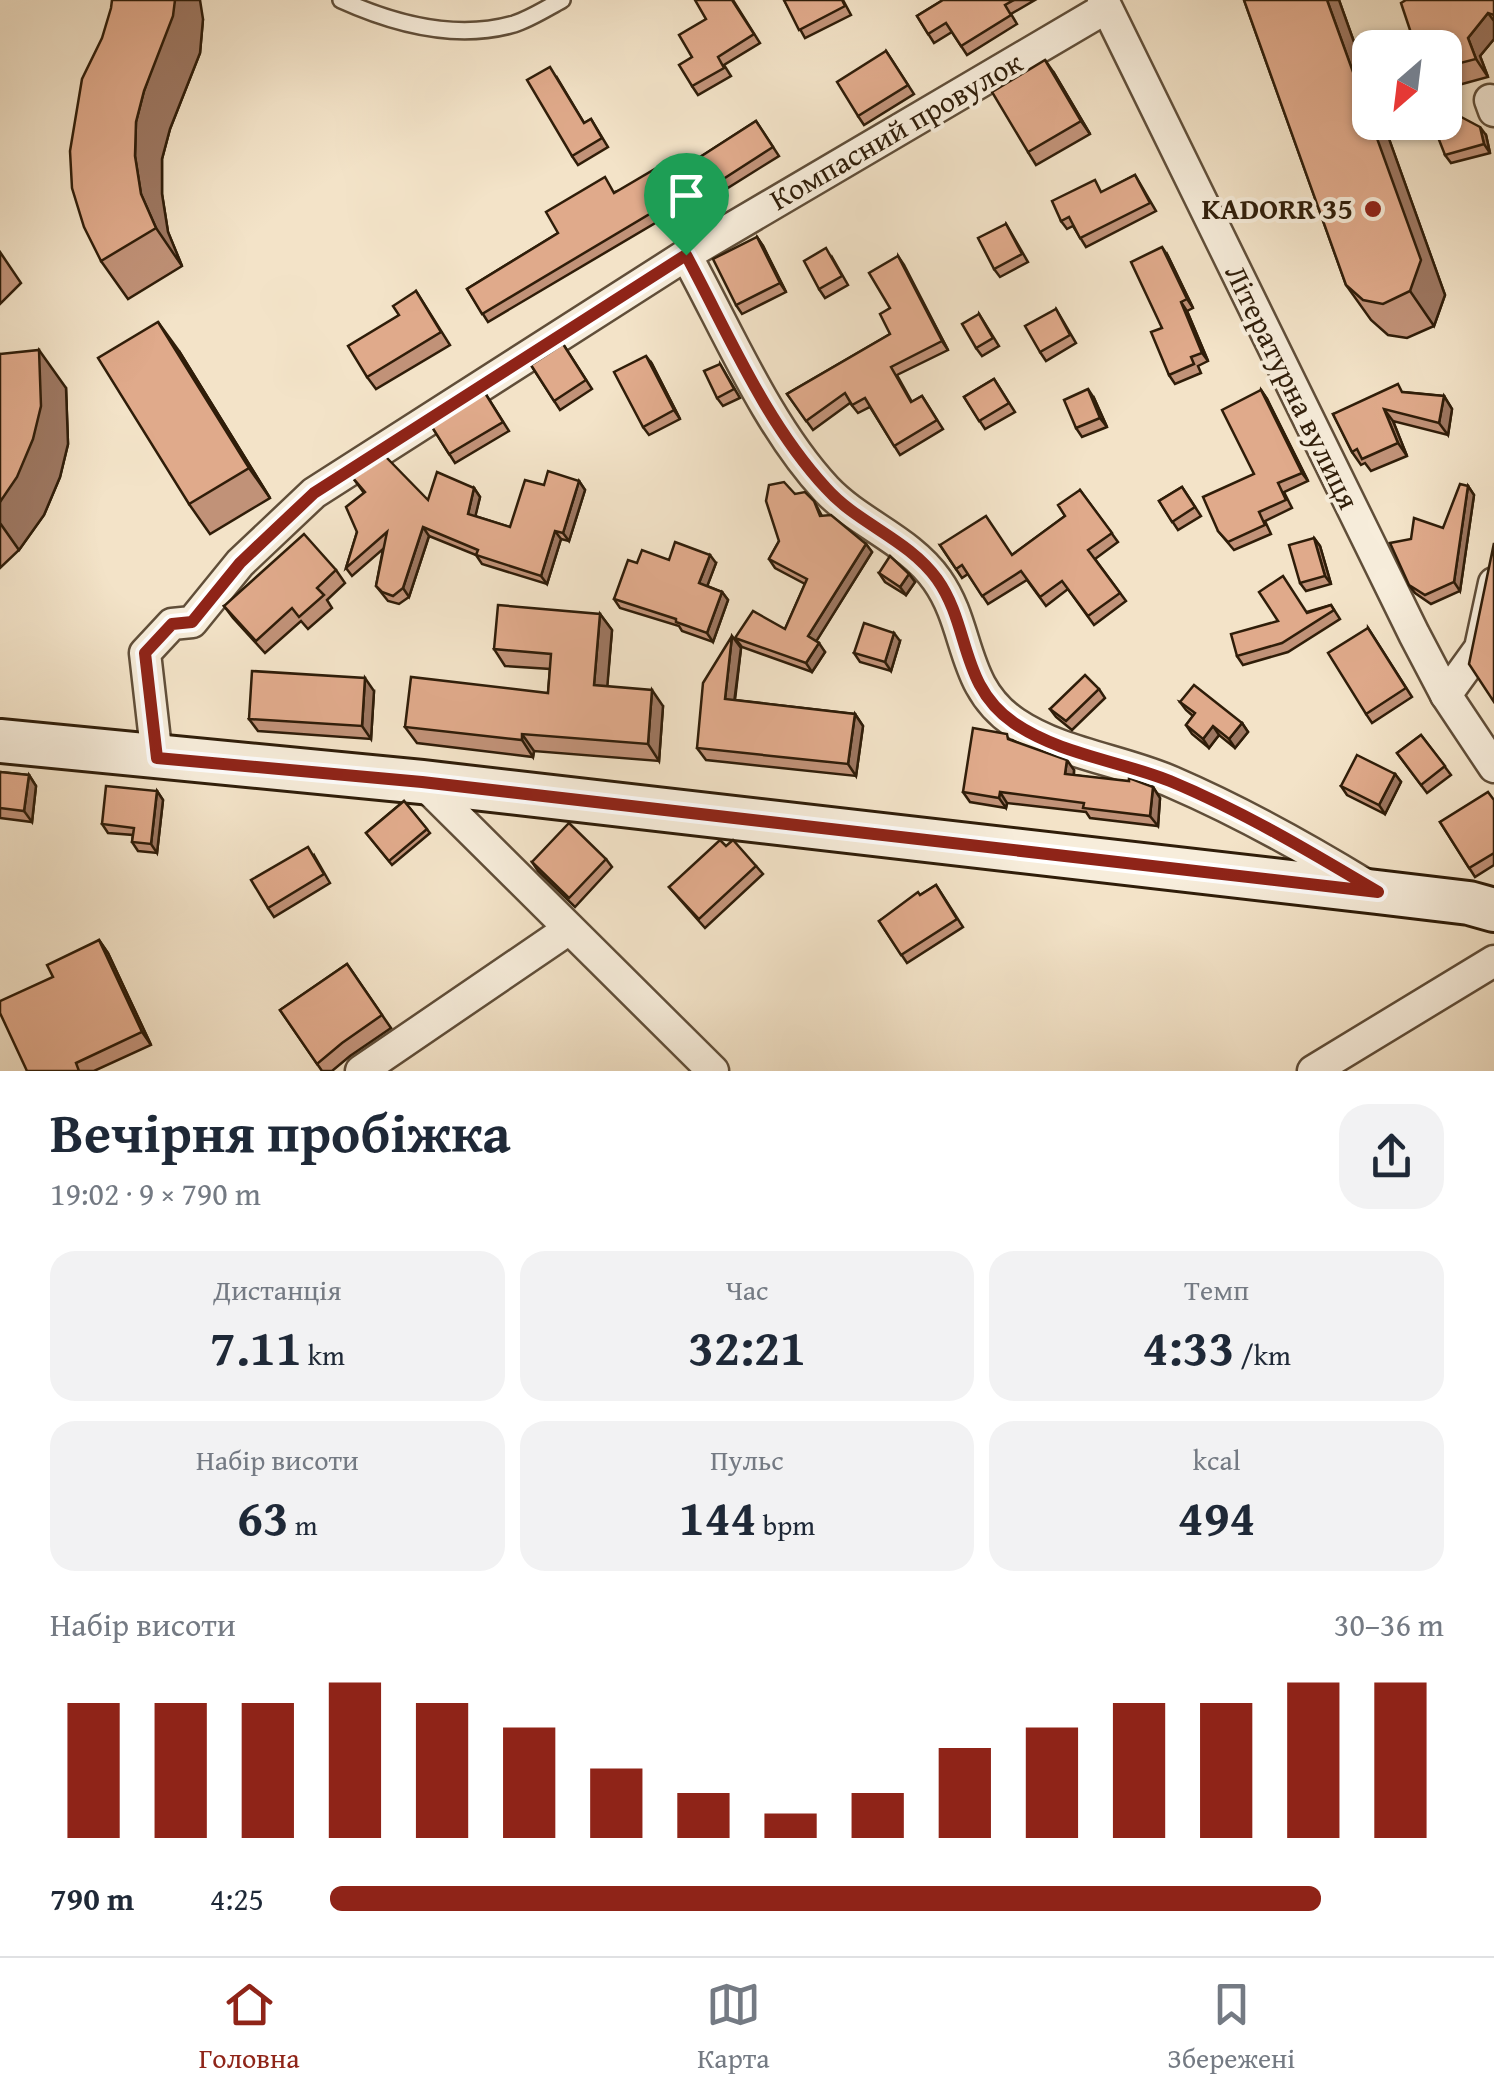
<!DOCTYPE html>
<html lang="uk">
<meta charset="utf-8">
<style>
:root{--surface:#fff;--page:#f2f2f3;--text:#1f2937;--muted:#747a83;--line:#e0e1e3;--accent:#8f2418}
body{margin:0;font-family:"Gentium Book Plus",serif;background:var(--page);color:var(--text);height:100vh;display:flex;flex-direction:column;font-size:38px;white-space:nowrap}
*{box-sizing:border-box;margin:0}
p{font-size:32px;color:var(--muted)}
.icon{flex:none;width:55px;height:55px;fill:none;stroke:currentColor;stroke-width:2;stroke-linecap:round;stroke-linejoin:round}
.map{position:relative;height:1071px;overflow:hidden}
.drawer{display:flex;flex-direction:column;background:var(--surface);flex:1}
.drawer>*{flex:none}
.needle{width:65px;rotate:208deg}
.fabs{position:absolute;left:1352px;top:30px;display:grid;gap:20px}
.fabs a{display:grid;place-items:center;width:110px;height:110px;border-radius:20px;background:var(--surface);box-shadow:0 2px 8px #0004;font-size:50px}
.pin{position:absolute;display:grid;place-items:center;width:85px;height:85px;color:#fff;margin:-102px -42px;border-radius:50% 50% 50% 0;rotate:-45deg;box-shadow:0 0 10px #0007}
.pin .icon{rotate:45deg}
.round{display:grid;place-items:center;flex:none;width:105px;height:105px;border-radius:30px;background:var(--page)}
.summary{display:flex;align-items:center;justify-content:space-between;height:170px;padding:0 50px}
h1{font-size:55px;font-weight:800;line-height:75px}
.metrics{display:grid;grid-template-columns:repeat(3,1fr);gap:15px;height:170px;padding:10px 50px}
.metrics div{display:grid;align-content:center;border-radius:25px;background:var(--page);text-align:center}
.metrics b{font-size:50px;font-weight:800}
.metrics small{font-size:28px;font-weight:400}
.metrics p{font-size:28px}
.chart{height:280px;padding:20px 50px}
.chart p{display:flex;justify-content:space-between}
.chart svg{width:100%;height:180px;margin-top:10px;stroke:var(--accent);stroke-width:6}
ul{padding:0 50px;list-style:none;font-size:32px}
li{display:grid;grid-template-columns:160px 120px 1fr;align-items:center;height:75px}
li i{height:25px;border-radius:12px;background:var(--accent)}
.dock{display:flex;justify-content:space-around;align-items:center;height:140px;border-top:2px solid var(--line);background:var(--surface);font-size:28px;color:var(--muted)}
.dock a{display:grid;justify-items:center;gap:5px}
.dock .on{color:var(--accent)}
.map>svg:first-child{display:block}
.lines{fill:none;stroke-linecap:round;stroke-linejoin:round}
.lane-casing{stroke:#604e39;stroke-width:20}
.street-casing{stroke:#604e39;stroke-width:35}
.secondary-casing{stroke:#2f1d09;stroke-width:48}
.lane{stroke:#f7eddb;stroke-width:15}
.street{stroke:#f7eddb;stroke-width:30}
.secondary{stroke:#f7eddb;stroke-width:42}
.wall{fill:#c19278;stroke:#2f1d09;stroke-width:2.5}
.shaded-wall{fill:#9d7761;stroke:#2f1d09;stroke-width:2.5}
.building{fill:#e0aa8b;stroke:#2f1d09;stroke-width:2.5}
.route-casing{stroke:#fff;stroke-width:20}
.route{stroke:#8f2418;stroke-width:12}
.poi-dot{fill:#8f2418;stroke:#f7eddb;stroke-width:4}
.labels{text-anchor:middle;stroke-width:8;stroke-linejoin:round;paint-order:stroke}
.street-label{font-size:30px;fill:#2f1d09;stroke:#f7eddb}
.poi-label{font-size:30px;font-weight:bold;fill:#2f1d09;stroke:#f7eddb;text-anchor:end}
</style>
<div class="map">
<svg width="1494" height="1071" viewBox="0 0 1494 1071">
<rect width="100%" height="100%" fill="#f3e3c8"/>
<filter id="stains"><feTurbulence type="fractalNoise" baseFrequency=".002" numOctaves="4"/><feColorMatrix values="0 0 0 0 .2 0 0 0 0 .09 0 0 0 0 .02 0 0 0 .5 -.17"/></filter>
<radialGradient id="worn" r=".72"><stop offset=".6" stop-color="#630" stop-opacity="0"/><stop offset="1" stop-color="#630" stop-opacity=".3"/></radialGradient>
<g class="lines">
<g class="lane-casing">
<path id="lane" d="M 341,0 C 394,24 455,41 514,24 C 530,19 547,8 562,0"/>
</g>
<g class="street-casing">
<g id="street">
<polyline points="1103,0 1414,634 1446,695 1494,767"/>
<polyline points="1490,100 1494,111"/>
<path d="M 686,255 C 727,330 768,427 826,489 C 859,524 909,540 937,580 C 971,628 960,686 1015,723 C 1061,754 1122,760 1172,782 C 1239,811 1304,847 1366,885"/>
<polyline points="1446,695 1480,648 1494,583"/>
<polyline points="157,758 145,653 172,624 192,622 240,563 314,493 686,255 1106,8"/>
<polyline points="422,782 713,1071"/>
<polyline points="361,1071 569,929"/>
<polyline points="1313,1071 1494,961"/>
</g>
</g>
<g class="secondary-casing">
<polyline id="secondary" points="0,741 422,782 1377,892 1469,903 1494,910"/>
</g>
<use href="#lane" class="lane"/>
<use href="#street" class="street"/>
<use href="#secondary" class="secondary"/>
</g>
<g class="wall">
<polygon points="733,0 760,43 724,65 731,76 698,95 692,86 692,57 706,19"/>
<polygon points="784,0 843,0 851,15 805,38"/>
<polygon points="943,0 1035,0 1011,14 1017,24 967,55 952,32 934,43 917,16"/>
<polygon points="1244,0 1339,0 1445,295 1434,326 1407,338 1388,335 1371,320 1346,285"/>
<polygon points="1494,0 1494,39 1480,56 1488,77 1451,87 1445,81 1445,48"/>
<polygon points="203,19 200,53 170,129 162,159 162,194 168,232 182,266 128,299 101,261"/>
<polygon points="886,51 914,94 864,125 858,116"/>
<polygon points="1054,73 1090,134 1036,165 1028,152"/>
<polygon points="556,76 584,123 591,119 608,147 578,165 572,156"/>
<polygon points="756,121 779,156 723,191 700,157"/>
<polygon points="1486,135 1490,153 1451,163 1445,155"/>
<polygon points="666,175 684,206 488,322 467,289 558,233 615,192"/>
<polygon points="1135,175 1156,211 1086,247 1073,226 1067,229 1061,221 1103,192"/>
<polygon points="1006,224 1028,262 1000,277 994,269"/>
<polygon points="757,237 763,246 786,292 742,314 736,305"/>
<polygon points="0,252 21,283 0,304"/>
<polygon points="898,256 948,350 897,375 912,402 922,396 943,429 900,455 870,407 858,413 850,403 813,430 787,394 890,334 890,308"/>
<polygon points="1168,256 1193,308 1187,311 1208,361 1198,366 1201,373 1175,384 1169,375 1162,328"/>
<polygon points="832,257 848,285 825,298 819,289"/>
<polygon points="416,291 450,345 376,389 367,377 399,315"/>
<polygon points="1056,309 1076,343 1046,361 1040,352"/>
<polygon points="979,314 999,346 982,356 976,348"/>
<polygon points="563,344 592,389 560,410 531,365"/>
<polygon points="179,351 270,498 210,534 189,504"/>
<polygon points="0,354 66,388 68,444 60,477 44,515 19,550 0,568"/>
<polygon points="652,364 680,419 649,435 643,427"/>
<polygon points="720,364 740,398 723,406 717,398"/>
<polygon points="994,379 1015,412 985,429 964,397"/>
<polygon points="1261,390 1267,399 1308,481 1284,492 1292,508 1265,521 1271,534 1234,550 1218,531 1254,474"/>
<polygon points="1403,392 1444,396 1452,409 1448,435 1393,421 1407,456 1371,471 1365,463 1361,465 1352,452 1333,414"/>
<polygon points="485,393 509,431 455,463 432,427"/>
<polygon points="1094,398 1107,427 1082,437 1076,428"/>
<polygon points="353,478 428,500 474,488 480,497 475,516 510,527 544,485 579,481 585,490 569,541 561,539 547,584 482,564 476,555 429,536 409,597 399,604 388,601 376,586 383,549 352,576 346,568 357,532 364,493"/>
<polygon points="1468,486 1474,495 1460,591 1431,604 1415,593 1409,585 1411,539 1443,528"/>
<polygon points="1182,487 1201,516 1178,530 1159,501"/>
<polygon points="1080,490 1118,542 1095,559 1126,601 1094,625 1068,589 1046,606 1027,580 988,604 968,574 962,578 940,545 1012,555 1065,516"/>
<polygon points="795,494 814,501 822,516 866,544 872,552 816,641 825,652 812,672 742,647 735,638 785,629 805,584 775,568 769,559 779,541"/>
<polygon points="1314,538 1320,546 1331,584 1306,591 1300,583"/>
<polygon points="669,560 716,563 707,586 722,592 728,600 713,642 682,631 679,626 620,608 614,599 637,563"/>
<polygon points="336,570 345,583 327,600 332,608 308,629 301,621 265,653 233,618 224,606"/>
<polygon points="879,573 909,574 915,582 906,595 885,582"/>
<polygon points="1331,605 1340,619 1288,652 1243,665 1237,656 1307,612"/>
<polygon points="600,614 612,630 607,686 663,706 659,761 534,751 533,757 417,743 405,727 548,693 550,669 505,666 494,649"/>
<polygon points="1368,628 1412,697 1372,723 1366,714"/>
<polygon points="900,641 891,671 860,662 854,653"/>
<polygon points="741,648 735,700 855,714 863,726 856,776 706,760 697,748"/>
<polygon points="1099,689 1105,698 1072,730 1056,717 1050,709"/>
<polygon points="374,691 371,739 258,731 249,719"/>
<polygon points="1180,702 1242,723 1248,732 1235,748 1219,735 1209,748 1192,734 1186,725 1193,716 1186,710"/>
<polygon points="1421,735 1451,775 1427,793 1397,753"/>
<polygon points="1012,740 1074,770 1074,775 1153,787 1160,798 1158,826 1090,818 1086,812 1007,803 1006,808 970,802 963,792"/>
<polygon points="0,772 29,775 36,786 32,822 0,818"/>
<polygon points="1395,774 1401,782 1385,814 1347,795 1341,786"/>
<polygon points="157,791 163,800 157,853 138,851 132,842 133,835 108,833 102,824"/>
<polygon points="1494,800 1494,865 1475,877 1440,822"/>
<polygon points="404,801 430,833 392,865 366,833"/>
<polygon points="726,846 756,866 763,874 705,928 669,887"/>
<polygon points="314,855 330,883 274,917 268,908"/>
<polygon points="606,859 612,867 575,907 538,871 532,862"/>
<polygon points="936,885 963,927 907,963 879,921"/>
<polygon points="99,940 108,953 151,1045 94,1071 27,1071 53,977"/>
<polygon points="347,964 391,1028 350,1056 332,1071 322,1071 280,1010"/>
</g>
<g class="shaded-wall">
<polygon points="175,0 200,0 203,19 200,53 170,129 162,159 162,194 168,232 182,266 156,228 141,194 135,156 136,122 144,91"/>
<polygon points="1327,0 1339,0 1370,87 1370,120"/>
<polygon points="1488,13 1494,21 1494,39 1480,56 1488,77 1476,59 1468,38"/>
<polygon points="1045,60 1054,73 1090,134 1081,121"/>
<polygon points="1371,122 1383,122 1445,295 1434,326 1410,291"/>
<polygon points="1480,127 1486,135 1490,153 1484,144"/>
<polygon points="757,237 763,246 786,292 780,283"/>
<polygon points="1162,247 1168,256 1193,308 1187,299"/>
<polygon points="898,256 904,265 948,350 942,341"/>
<polygon points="1181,302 1187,311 1208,361 1202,353"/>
<polygon points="158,322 179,351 270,498 249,468"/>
<polygon points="39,350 66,388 68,444 60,477 44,515 19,550 0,523 0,502"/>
<polygon points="646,356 652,364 680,419 674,410"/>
<polygon points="1088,389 1094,398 1107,427 1100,418"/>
<polygon points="1261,390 1267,399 1308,481 1302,473"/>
<polygon points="1444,396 1452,409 1448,435 1439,423"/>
<polygon points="1384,409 1393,421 1407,456 1398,443"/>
<polygon points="579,481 585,490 569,541 563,533"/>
<polygon points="1468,486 1474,495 1460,591 1454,582"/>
<polygon points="474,488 480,497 474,522 468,514"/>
<polygon points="423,527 429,536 409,597 403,588"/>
<polygon points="555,531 561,539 547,584 541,576"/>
<polygon points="1314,538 1320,546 1331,584 1325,576"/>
<polygon points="866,544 872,552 814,645 808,636"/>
<polygon points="710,555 716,563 705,592 699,583"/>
<polygon points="909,574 915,582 906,595 900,587"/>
<polygon points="722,592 728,600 713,642 707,633"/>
<polygon points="600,614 612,630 606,702 594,685"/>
<polygon points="894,633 900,641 891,671 885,662"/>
<polygon points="732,636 741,648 733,711 725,699"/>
<polygon points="819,643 825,652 812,672 806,663"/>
<polygon points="365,678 374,691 371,739 362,726"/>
<polygon points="652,690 663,706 659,761 648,744"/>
<polygon points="855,714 863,726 856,776 848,764"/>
<polygon points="1242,723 1248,732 1235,748 1229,739"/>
<polygon points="1213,726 1219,735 1209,748 1203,739"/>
<polygon points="522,734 534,751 533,757 522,740"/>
<polygon points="1067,760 1074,770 1073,784 1065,774"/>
<polygon points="1395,774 1401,782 1385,814 1379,805"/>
<polygon points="29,775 36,786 32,822 24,811"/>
<polygon points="1153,787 1160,798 1158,826 1150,816"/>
<polygon points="157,791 163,800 157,853 151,844"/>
<polygon points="1000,792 1007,803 1006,808 999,798"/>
<polygon points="99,940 108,953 151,1045 142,1032"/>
</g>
<g class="building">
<polygon points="112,0 175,0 173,16 144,91 136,122 135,156 141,194 156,228 101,261 84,227 72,188 70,151 82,79 102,38 111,8"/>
<polygon points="695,0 732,0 754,34 718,57 724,68 692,86 679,65 692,57 679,35 706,19"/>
<polygon points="784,0 842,0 845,6 799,30"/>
<polygon points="943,0 1014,0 1005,5 1011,15 961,46 946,23 928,34 917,16"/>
<polygon points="1244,0 1327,0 1421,260 1410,291 1383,304 1363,300 1346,285"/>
<polygon points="1406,0 1494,0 1494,15 1488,13 1468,38 1476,59 1445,67 1445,48 1416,48 1401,3"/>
<polygon points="886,51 908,85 858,116 837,82"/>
<polygon points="1045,60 1081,121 1028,152 992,92"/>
<polygon points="550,67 584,123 591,119 602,138 572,156 527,80"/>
<polygon points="1448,110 1480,127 1484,144 1445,155 1432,122 1445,122 1445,111"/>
<polygon points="756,121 773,147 717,183 700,157"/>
<polygon points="660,166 678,197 482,314 467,289 558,233 546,212 605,177 614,193"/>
<polygon points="1135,175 1150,203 1080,238 1069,217 1061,221 1052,201 1095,180 1101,192"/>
<polygon points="1006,224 1022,254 994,269 978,238"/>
<polygon points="757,237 780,283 736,305 713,259"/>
<polygon points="1162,247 1187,299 1181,302 1202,353 1191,357 1194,364 1169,375 1151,332 1162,328 1131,262"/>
<polygon points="826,248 842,276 819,289 804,261"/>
<polygon points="898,256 942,341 891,367 911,402 922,396 937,420 894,446 865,398 852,405 845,393 806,421 787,394 890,334 880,314 890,308 869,273"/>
<polygon points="416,291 441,332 367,377 348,346 399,315 393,306"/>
<polygon points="1056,309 1070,335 1040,352 1025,326"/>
<polygon points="979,314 993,338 976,348 962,324"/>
<polygon points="158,322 249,468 189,504 98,358"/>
<polygon points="563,344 586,380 554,401 531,365"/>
<polygon points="39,350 41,406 33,439 17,477 0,502 0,354"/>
<polygon points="646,356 674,410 643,427 614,372"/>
<polygon points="720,364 734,389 717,398 704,371"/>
<polygon points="994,379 1009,403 979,421 964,397"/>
<polygon points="1398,384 1402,392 1444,396 1439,423 1384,409 1398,443 1362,459 1357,449 1352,452 1333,414"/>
<polygon points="1088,389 1100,418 1076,428 1064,400"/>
<polygon points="1261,390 1302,473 1278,483 1286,500 1259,512 1265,525 1228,542 1218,531 1203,497 1254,474 1222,410"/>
<polygon points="485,393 503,422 449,454 432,427"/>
<polygon points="386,457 428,500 437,472 474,488 468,514 510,527 525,480 544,485 548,471 579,481 563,533 555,531 541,576 476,555 478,550 423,527 403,588 393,596 382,592 376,586 387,532 346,568 357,532 346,507 365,492 353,478"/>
<polygon points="784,482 795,494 805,492 814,501 820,516 831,515 866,544 808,636 819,643 806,663 735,638 753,611 785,629 807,579 769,559 779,541 766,501 769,485"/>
<polygon points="1460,484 1468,486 1454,582 1425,595 1409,585 1390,543 1411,539 1414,518 1443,528"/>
<polygon points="1182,487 1195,507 1172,522 1159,501"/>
<polygon points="1080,490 1112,533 1088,550 1120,593 1088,616 1062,581 1040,597 1021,571 982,596 962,565 956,569 940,545 986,516 1012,555 1065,516 1058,505"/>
<polygon points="304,534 336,570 317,588 324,595 299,617 292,608 256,641 224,606"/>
<polygon points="1314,538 1325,576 1300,583 1289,545"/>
<polygon points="675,542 710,555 699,583 722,592 707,633 676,622 676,619 614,599 628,560 637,563 642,550 669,560"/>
<polygon points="1494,543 1494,702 1469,664"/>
<polygon points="890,556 909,574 900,587 879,573"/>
<polygon points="1283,576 1307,613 1331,605 1334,610 1282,643 1237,656 1231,634 1278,621 1259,592"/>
<polygon points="498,605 600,614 594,685 652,690 648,744 522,734 522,740 405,727 411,677 548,693 551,654 494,649"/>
<polygon points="864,623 894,633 885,662 854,653"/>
<polygon points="1368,628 1406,688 1366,714 1328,653"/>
<polygon points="732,636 725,699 855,714 848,764 697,748 703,683"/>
<polygon points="252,671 365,678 362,726 249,719"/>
<polygon points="1085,675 1099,689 1066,721 1050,709"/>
<polygon points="1194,685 1242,723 1229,739 1213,726 1203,739 1186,725 1195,713 1180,702"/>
<polygon points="973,728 1007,734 1008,739 1067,760 1065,774 1129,781 1129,778 1153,787 1150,816 1083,808 1084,803 1000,792 999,798 963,792"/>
<polygon points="1421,735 1445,766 1421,785 1397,753"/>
<polygon points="1357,755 1395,774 1379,805 1341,786"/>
<polygon points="0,772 29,775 24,811 0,808"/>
<polygon points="106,786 157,791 151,844 132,842 134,828 102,824"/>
<polygon points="1488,792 1494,800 1494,853 1469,868 1440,822"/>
<polygon points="404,801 427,829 389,861 366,833"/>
<polygon points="569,823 606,859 569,898 532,862"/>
<polygon points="720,840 726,846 733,840 756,866 699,919 669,887"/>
<polygon points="308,847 324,874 268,908 251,880"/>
<polygon points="936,885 957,919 901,955 879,921 918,892 920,895"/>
<polygon points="99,940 142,1032 76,1063 79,1071 27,1071 0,1013 0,1001 53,977 47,965"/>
<polygon points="347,964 382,1015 342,1043 317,1064 280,1010"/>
</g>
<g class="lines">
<g class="route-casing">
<path id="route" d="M 686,255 C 728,333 765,422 826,488 C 858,524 908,539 937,579 C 971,627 959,685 1014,723 C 1059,754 1120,761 1170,781 C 1242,811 1311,852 1378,892 L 422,782 L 157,758 L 145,653 L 172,624 L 192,622 L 240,563 L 314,493 Z"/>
</g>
<use href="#route" class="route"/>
</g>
<circle class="poi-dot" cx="1373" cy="209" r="10"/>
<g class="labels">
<g class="street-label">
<text transform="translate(896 131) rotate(-30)" y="10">Компасний провулок</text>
<text transform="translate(1292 387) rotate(64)" y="10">Літературна вулиця</text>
</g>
<g class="poi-label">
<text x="1353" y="219">KADORR 35</text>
</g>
</g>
<rect width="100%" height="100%" filter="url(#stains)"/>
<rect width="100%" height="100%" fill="url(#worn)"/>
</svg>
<div class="fabs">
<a><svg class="needle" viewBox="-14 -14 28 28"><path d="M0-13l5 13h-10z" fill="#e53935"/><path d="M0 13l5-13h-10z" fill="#747a83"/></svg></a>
</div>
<div class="pin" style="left:686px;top:255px;background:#1e9e55"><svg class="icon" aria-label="arrive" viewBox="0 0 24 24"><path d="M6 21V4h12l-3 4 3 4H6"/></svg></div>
</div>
<section class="drawer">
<div class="summary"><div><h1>Вечірня пробіжка</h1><p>19:02 · 9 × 790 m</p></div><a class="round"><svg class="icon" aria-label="share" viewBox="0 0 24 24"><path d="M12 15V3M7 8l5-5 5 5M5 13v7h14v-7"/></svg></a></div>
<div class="metrics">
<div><p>Дистанція</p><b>7.11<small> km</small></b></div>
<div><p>Час</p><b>32:21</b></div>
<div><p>Темп</p><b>4:33<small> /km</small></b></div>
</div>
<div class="metrics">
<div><p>Набір висоти</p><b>63<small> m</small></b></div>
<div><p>Пульс</p><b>144<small> bpm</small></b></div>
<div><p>kcal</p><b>494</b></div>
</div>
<div class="chart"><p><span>Набір висоти</span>30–36 m</p>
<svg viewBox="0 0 160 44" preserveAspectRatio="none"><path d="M5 44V11M15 44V11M25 44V11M35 44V6M45 44V11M55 44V17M65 44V27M75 44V33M85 44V38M95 44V33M105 44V22M115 44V17M125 44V11M135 44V11M145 44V6M155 44V6"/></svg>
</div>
<ul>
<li><b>790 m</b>4:25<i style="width:89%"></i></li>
</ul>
</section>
<nav class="dock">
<a class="on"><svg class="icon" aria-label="home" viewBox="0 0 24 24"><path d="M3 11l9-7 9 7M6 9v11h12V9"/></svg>Головна</a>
<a><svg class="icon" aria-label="map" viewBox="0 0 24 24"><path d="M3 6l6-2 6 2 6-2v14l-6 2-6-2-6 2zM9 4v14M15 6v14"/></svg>Карта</a>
<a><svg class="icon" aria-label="saved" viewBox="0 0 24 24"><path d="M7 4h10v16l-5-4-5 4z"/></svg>Збережені</a>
</nav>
